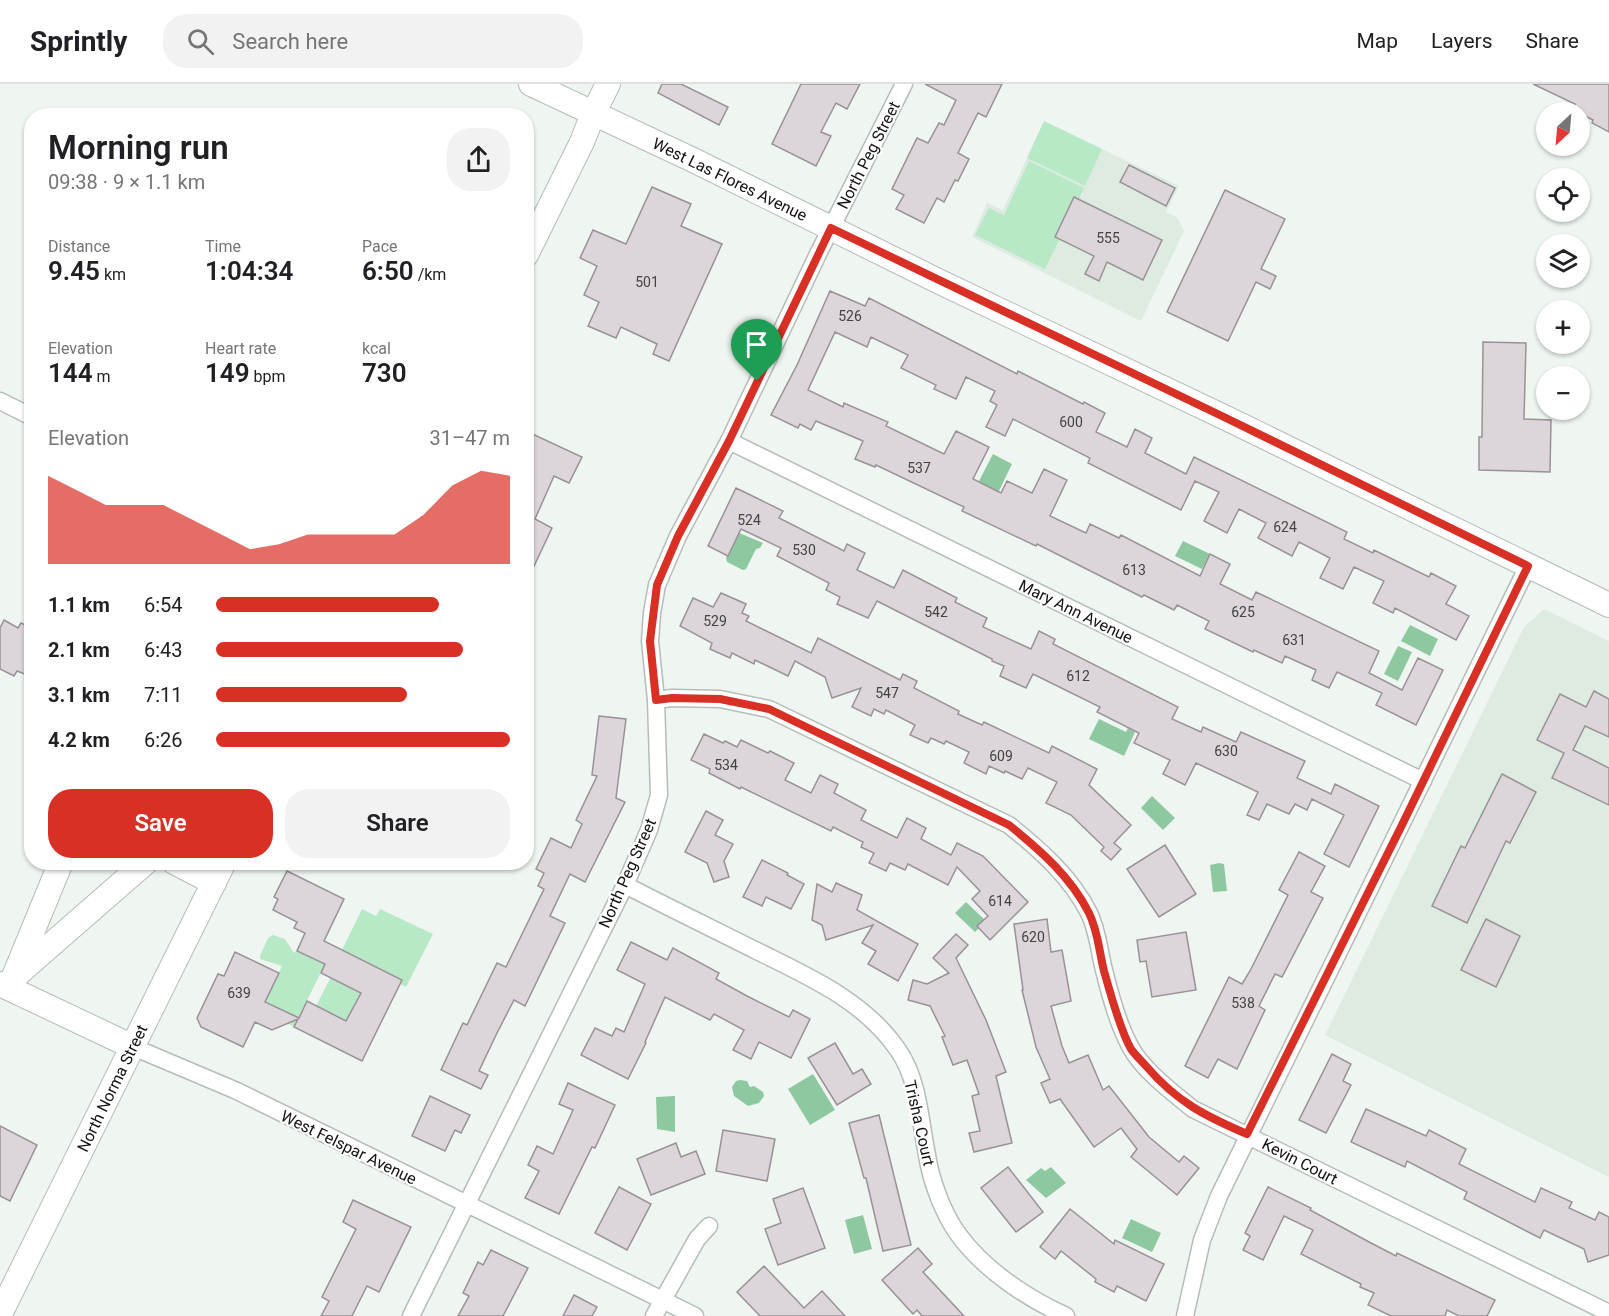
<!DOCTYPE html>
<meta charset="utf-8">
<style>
:root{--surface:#fff;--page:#f2f2f2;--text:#202124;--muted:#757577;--line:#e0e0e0;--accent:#d93025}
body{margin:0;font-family:Roboto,sans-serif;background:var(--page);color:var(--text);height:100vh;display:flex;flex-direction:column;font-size:22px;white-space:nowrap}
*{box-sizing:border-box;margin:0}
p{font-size:20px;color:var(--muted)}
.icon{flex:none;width:33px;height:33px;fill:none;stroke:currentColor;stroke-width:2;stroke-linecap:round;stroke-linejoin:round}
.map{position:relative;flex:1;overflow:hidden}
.sheet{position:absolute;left:24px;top:24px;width:510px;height:762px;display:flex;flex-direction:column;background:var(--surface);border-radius:24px;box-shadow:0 2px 4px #0004}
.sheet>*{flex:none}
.needle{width:39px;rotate:206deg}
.tools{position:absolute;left:1536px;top:18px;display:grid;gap:12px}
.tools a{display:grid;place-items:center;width:54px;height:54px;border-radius:50%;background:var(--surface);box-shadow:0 2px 4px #0004;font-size:30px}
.pin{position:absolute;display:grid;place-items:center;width:51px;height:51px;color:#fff;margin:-62px -26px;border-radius:50% 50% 50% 0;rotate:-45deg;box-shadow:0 0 6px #0007}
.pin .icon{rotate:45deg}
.round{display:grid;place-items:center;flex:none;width:63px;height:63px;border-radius:24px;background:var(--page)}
.summary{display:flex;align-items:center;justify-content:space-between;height:102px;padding:0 24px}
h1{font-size:33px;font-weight:600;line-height:45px}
.stats{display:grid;grid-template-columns:repeat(3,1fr);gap:9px;height:102px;padding:6px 24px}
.stats div{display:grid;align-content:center}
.stats b{font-size:26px;font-weight:600}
.stats small{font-size:16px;font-weight:400}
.stats p{font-size:16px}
.chart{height:168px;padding:12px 24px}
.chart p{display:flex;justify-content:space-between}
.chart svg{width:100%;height:108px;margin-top:6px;fill:var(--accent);opacity:.7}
.button{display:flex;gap:12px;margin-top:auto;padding:12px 24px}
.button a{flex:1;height:69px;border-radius:24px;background:var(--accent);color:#fff;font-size:24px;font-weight:600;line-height:69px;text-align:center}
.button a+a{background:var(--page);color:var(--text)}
ul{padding:0 24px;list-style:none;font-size:20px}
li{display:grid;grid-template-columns:96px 72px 1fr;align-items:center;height:45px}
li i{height:15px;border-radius:8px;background:var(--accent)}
header{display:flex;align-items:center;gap:36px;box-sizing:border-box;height:84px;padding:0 30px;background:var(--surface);border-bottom:2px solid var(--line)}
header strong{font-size:28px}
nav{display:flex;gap:33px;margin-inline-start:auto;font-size:21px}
.search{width:420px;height:54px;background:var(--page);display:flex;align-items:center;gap:15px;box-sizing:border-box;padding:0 21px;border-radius:24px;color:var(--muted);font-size:22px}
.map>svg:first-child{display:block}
.built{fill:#ddebe1}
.green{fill:#b8e9c7}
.water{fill:#8dc8a0}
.building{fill:#dcd5da;stroke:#989296;stroke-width:1.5}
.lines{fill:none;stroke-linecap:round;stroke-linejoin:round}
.street-casing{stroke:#b6bdb8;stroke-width:19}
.secondary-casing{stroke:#b6bdb8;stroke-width:26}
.street{stroke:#fff;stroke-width:16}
.secondary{stroke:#fff;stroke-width:24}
.route-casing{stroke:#fff;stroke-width:12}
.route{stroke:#d93025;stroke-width:8}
.labels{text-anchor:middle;stroke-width:4.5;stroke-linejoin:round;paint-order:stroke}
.number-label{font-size:14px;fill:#434342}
.street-label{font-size:16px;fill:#101210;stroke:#fff}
</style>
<header>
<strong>Sprintly</strong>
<div class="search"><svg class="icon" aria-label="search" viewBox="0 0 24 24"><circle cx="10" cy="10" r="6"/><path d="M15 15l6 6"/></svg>Search here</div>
<nav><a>Map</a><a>Layers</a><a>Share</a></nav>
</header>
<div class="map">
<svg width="1609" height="1232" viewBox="0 0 1609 1232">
<rect width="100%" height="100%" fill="#eff6f1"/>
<g class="built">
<polygon points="1044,37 1179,102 1166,128 1177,133 1184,147 1141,237 972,153 987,119 1003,126"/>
<polygon points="1544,525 1609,557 1609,1093 1325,951 1524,543"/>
</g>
<g class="green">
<polygon points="1044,37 1102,65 1085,102 1027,74"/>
<polygon points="1029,77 1084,104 1045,185 975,151 989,124 1004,131"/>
<polygon points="362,825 376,832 380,825 433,850 406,903 400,900 402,896 342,866"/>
<polygon points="273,851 285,855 294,869 297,866 325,880 294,943 283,937 274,928 276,923 265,918 282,882 260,875 260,872 268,854"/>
<polygon points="331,893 361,908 346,937 316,922"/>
</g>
<g class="water">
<polygon points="993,370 1012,380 998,409 978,399"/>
<polygon points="737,448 763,459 760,464 756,465 746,485 743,486 727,478 726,474"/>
<polygon points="1183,457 1210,470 1202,485 1175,472"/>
<polygon points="1410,541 1438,555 1430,572 1401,557"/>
<polygon points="1398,562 1412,568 1398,597 1384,590"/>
<polygon points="1099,635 1126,648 1128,644 1135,648 1124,672 1089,655"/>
<polygon points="1152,712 1175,734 1163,746 1141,724"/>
<polygon points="1219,779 1224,780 1227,807 1213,808 1210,781"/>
<polygon points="966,818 986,837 975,848 955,829"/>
<polygon points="813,990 835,1026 810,1041 788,1005"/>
<polygon points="740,996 747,997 750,1003 754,1002 763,1008 764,1012 759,1019 748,1022 734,1012 732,1003 736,997"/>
<polygon points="675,1012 675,1048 657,1045 656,1013"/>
<polygon points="1051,1083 1066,1099 1046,1114 1026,1096 1041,1084 1045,1087"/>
<polygon points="863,1131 872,1165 854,1170 845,1136"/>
<polygon points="1131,1135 1161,1149 1152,1168 1122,1154"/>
</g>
<g class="building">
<polygon points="662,0 681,0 728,23 719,41 658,9"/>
<polygon points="801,0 860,0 847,25 836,19 821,48 831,52 816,82 772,60"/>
<polygon points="925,0 1002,0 986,33 978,29 958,69 969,75 958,97 955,96 944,118 937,114 924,139 896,125 904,111 892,105 917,54 928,59 939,39 944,41 956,16"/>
<polygon points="1533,0 1609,0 1609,48 1592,39 1593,36 1572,26 1575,20"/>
<polygon points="1129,81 1175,104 1166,122 1120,98"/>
<polygon points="652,103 691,120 681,142 722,160 669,277 653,270 657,260 621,243 616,254 588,242 599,218 584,211 597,182 580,174 593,146 626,160"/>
<polygon points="1225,106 1285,135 1261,185 1276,192 1270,205 1256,198 1228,257 1167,228"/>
<polygon points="1074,113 1162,156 1143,196 1107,178 1099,197 1085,190 1094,172 1055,153"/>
<polygon points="830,207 865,222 869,214 1017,290 1018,287 1083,320 1084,318 1105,329 1096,348 1127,363 1135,345 1152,354 1145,369 1186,390 1194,373 1347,448 1344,455 1373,469 1374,466 1429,493 1431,489 1456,502 1446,520 1469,532 1456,556 1395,524 1393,529 1373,519 1384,497 1354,483 1343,505 1320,494 1330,474 1299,458 1292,472 1258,454 1266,439 1239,425 1227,449 1204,437 1219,408 1195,397 1181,426 1088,379 1090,374 1013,335 1005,352 986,343 997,321 990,317 995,307 966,293 956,315 934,305 936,301 901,284 908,271 871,253 867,263 835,248 808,306 843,323 844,319 888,338 886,342 944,370 956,347 989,363 973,395 1001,409 1007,397 1032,409 1044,385 1067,396 1050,432 1086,449 1090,440 1119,454 1121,451 1200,492 1210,470 1230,480 1220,500 1252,516 1256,508 1379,567 1369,589 1402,606 1418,574 1443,586 1416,641 1376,621 1382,609 1337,588 1329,604 1312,596 1316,586 1285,572 1282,579 1254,566 1253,568 1205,545 1209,537 1177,521 1174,526 1144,511 1142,513 1037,460 1036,462 962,427 964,423 876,381 875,383 855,375 863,357 816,337 811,346 800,340 798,344 771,331 797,281"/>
<polygon points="1483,258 1526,259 1524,335 1551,336 1550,388 1479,386 1479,353 1482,353"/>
<polygon points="526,347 582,373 569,399 554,392 535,435 552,444 526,499"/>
<polygon points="736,404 783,427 779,434 844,467 847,460 865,469 857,486 894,504 903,486 957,514 955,518 987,534 983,543 1031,565 1039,547 1055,555 1053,560 1178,623 1172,635 1201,648 1203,643 1236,658 1241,648 1305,677 1297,694 1331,710 1335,700 1379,722 1349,783 1324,770 1344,731 1312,715 1307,726 1295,720 1289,730 1267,720 1259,736 1247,731 1258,708 1196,679 1185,701 1163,690 1170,676 1134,659 1139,649 1097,628 1100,623 1033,590 1026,604 1000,592 1004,582 992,577 992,575 877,517 868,534 837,520 840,513 826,506 829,499 777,472 781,464 741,445 728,472 708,462"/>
<polygon points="721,509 746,520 742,529 749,532 746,537 811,569 818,554 900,596 903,590 917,597 914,604 959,627 958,630 982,641 984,638 1049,669 1052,662 1097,685 1089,701 1131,741 1114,759 1121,765 1111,776 1101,767 1104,763 1071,731 1046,719 1057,698 1028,684 1022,695 1005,687 1004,689 989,682 986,690 964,679 969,668 946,657 944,660 931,654 928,659 910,651 915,641 886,626 884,630 874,625 871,632 852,623 861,604 832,614 825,593 795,577 788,592 755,576 754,580 732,569 730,574 710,565 712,559 680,542 693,514 713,523"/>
<polygon points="4,536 18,544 21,539 32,544 32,593 17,587 14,592 0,585 0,544"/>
<polygon points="1594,607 1609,615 1609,653 1585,642 1573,666 1609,684 1609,721 1552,694 1564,669 1537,656 1560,610 1586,623"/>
<polygon points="599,632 626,635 616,714 625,718 585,798 570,790 550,832 565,839 525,922 514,916 497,949 479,987 488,991 481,1005 441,986 463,939 467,941 497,879 506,883 544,805 538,802 544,789 536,785 551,754 571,764 582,740 576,736 597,692 592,691"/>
<polygon points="704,650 723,659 725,657 737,663 741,656 768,669 770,667 794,679 785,696 811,709 820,691 838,700 834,709 866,726 861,736 897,754 907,734 926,744 921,755 951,771 957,759 983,772 1028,818 990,856 977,842 988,832 972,815 980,807 957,783 948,801 908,780 905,786 890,779 886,787 869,779 874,769 861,763 863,758 833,743 831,747 741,703 740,705 709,689 710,685 691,676"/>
<polygon points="1502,690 1536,708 1510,759 1506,757 1467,839 1432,822 1461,762 1465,764"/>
<polygon points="706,727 723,736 715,751 733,760 724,777 729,793 714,798 707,779 685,768"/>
<polygon points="1165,761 1196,810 1159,833 1127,785"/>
<polygon points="1299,768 1325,782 1311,808 1323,814 1282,893 1275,890 1259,922 1265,926 1237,985 1218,975 1208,994 1185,982 1229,893 1242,900 1250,887 1288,811 1279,806"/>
<polygon points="762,776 788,789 787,791 804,800 791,825 766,813 762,822 743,813"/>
<polygon points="287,787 344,815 324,857 402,896 362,977 294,943 298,935 272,946 255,938 243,963 201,943 197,934 218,890 224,892 235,868 279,889 265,918 299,934 307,917 346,937 361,909 321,889 325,880 297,867 305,849 294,844 297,838 273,826 278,815 274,813"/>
<polygon points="836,799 862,811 857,826 918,860 898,897 868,880 876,867 862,859 873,841 826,856 822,841 812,836 817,800 832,808"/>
<polygon points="1047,835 1051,868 1062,866 1071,917 1051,922 1062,962 1069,979 1088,971 1103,1006 1109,1002 1149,1053 1179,1078 1184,1072 1199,1084 1177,1111 1131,1073 1137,1065 1121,1044 1094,1063 1060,1015 1050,1019 1041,999 1050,995 1036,963 1022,906 1023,906 1014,840"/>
<polygon points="1486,835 1520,852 1496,903 1461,886"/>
<polygon points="1186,848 1196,906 1152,913 1146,877 1140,878 1137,856"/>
<polygon points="956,850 968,861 956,874 986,936 1006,988 996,992 1012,1059 974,1068 969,1049 980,1047 972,1012 979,1010 967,976 953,981 942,953 945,952 930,922 908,916 913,896 927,900 949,889 933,874"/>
<polygon points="631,858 667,876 673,864 719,889 716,895 747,912 789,933 793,926 810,935 791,974 759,958 751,975 733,966 744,946 714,930 710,936 665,913 645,958 646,959 628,995 581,971 595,944 612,952 616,944 624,948 645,900 617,886"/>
<polygon points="835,959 853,990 862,985 871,1000 837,1021 808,974"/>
<polygon points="1332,970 1351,980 1343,997 1351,1001 1326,1049 1299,1036"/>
<polygon points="568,999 615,1021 595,1064 592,1063 559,1130 525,1114 539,1087 528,1081 537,1062 553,1070 573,1026 559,1020"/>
<polygon points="430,1012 470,1031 461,1049 455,1046 445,1067 412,1052"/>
<polygon points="1366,1025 1426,1052 1429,1046 1466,1065 1459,1080 1535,1118 1541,1104 1572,1118 1569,1124 1595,1136 1599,1128 1609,1133 1609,1171 1588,1178 1584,1165 1544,1146 1540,1154 1464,1115 1467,1108 1407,1077 1405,1083 1351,1058"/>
<polygon points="879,1031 911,1161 883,1167 866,1094 864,1094 849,1039"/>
<polygon points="0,1042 37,1061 10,1117 0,1112"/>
<polygon points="723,1046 775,1055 767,1097 716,1087"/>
<polygon points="676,1059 681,1073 696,1067 705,1090 651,1111 637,1075"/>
<polygon points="1008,1083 1043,1128 1016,1148 981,1104"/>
<polygon points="619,1103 651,1120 627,1166 595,1149"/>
<polygon points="1268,1103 1311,1124 1310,1126 1371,1159 1396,1172 1397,1169 1495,1216 1487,1232 1459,1232 1447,1226 1445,1232 1391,1232 1368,1221 1374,1209 1360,1203 1361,1200 1301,1170 1313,1146 1284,1132 1263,1176 1243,1166 1250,1152 1245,1149"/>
<polygon points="803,1104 825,1164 778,1181 765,1145 781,1139 773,1115"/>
<polygon points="353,1116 411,1143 379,1208 367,1202 352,1232 321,1232 329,1217 322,1213 356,1145 343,1138"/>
<polygon points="1070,1125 1114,1160 1115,1156 1164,1180 1146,1217 1117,1202 1114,1208 1095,1198 1096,1195 1061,1167 1055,1175 1040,1163"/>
<polygon points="918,1164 932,1180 923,1188 964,1232 922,1232 917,1226 913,1230 882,1196"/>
<polygon points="491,1166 528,1184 503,1232 458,1232 469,1212 463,1209 478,1178 483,1181"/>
<polygon points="764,1182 804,1224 822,1207 845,1232 760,1232 737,1208"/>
<polygon points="574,1211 597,1223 592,1232 563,1232"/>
</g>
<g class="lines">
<g class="street-casing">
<g id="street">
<polyline points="0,317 32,333"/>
<polyline points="729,357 1423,697"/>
<path d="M 656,616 L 672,614 L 720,615 L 769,625 L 1009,741 C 1040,766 1071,793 1089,829 C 1098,847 1099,867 1104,886 C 1110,911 1118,941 1131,964 C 1143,986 1173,1009 1193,1025 L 1609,1229"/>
<path d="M 625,801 C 668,823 711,844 755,866 C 807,892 864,916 898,966 C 919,996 920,1037 927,1071 C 931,1097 943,1129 958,1150 C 984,1186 1027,1214 1066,1232"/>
<polyline points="133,963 237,1007 695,1232"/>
<polyline points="411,1232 625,801 649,746 659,711 656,616 650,557 652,529 657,501 678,452 729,357 819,168 904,0"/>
<polyline points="654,1232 697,1155 709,1142"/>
<polyline points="1185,1232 1202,1156 1219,1112 1528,482"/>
</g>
</g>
<g class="secondary-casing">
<g id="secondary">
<polyline points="531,0 691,75 940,198 1226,334 1609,521"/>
<polyline points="526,171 582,58 593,30 608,0"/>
<polyline points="174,778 214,799"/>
<polyline points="15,890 61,778"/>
<polyline points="0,900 133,963"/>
<polyline points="10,904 13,894 146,778"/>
<polyline points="0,1230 224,778"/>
</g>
</g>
<use href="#street" class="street"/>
<use href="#secondary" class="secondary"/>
</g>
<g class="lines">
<g class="route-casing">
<path id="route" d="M 831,144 L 1226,334 L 1528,482 L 1401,743 L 1247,1050 C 1205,1032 1177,1018 1146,982 C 1141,976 1135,971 1131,965 C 1120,946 1110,908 1104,887 C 1099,867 1098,847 1089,829 C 1071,793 1040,766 1009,741 L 769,625 L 720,615 L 672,614 L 656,616 L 650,557 L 657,501 L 678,452 L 729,357 Z"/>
</g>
<use href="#route" class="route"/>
</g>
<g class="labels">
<g class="number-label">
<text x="1108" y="159">555</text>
<text x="647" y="203">501</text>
<text x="850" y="237">526</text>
<text x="1071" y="343">600</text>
<text x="919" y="389">537</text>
<text x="749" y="441">524</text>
<text x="1285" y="448">624</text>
<text x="804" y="471">530</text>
<text x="1134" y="491">613</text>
<text x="936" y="533">542</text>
<text x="1243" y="533">625</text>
<text x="715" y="542">529</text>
<text x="1294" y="561">631</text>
<text x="1078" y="597">612</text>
<text x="887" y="614">547</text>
<text x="1226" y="672">630</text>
<text x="1001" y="677">609</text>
<text x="726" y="686">534</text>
<text x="1000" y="822">614</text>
<text x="1033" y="858">620</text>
<text x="239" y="914">639</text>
<text x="1243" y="924">538</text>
</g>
<g class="street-label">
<text transform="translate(868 71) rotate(-63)" y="6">North Peg Street</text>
<text transform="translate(730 95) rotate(26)" y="6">West Las Flores Avenue</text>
<text transform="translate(1076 527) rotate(26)" y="6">Mary Ann Avenue</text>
<text transform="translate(627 789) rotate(-66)" y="6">North Peg Street</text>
<text transform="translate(112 1004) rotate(-64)" y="6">North Norma Street</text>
<text transform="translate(920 1039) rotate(77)" y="6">Trisha Court</text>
<text transform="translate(349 1063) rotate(26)" y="6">West Felspar Avenue</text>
<text transform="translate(1300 1077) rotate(27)" y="6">Kevin Court</text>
</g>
</g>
</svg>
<div class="tools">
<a><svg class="needle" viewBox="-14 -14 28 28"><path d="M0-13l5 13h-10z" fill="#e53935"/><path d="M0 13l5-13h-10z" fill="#757577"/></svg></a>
<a><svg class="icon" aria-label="locate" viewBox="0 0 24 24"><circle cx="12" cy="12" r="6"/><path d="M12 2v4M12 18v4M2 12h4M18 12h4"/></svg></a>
<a><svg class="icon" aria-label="layers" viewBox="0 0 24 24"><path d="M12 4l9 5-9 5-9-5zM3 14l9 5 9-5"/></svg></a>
<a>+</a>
<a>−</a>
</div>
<div class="pin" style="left:757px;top:297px;background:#1e9e55"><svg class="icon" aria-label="arrive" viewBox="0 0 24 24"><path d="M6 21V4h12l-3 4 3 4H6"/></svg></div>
<section class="sheet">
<div class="summary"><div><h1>Morning run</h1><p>09:38 · 9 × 1.1 km</p></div><a class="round"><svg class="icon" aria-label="share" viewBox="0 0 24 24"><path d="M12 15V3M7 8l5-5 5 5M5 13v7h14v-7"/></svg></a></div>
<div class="stats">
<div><p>Distance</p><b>9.45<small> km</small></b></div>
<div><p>Time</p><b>1:04:34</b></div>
<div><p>Pace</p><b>6:50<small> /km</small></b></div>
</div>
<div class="stats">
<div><p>Elevation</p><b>144<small> m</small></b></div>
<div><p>Heart rate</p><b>149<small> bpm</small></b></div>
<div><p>kcal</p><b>730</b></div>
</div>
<div class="chart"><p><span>Elevation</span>31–47 m</p>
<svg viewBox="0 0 160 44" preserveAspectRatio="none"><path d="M0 44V8L10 14L20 20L30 20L40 20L50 26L60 32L70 38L80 36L90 32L100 32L110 32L120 32L130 24L140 12L150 6L160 8V44z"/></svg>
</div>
<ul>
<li><b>1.1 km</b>6:54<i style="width:76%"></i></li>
<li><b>2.1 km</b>6:43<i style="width:84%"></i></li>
<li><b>3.1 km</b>7:11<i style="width:65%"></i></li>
<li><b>4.2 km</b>6:26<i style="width:100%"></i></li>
</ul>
<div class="button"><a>Save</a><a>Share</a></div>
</section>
</div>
